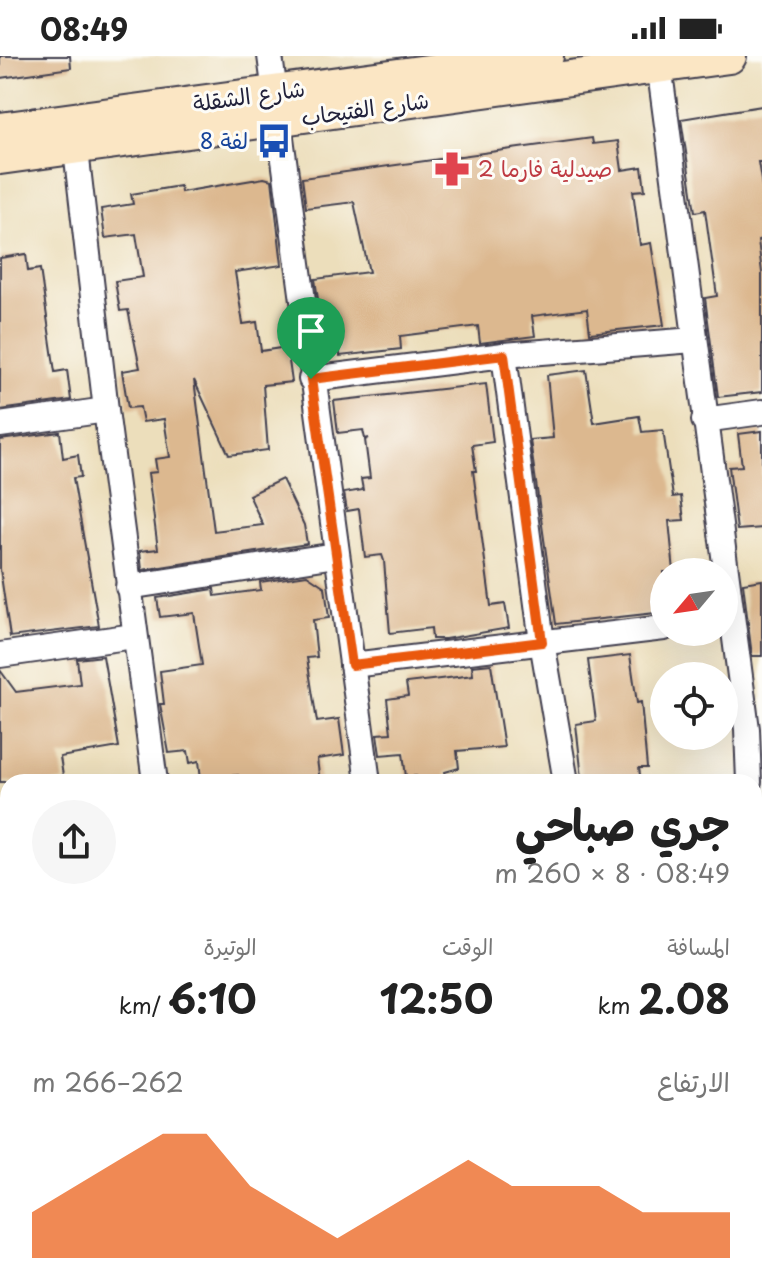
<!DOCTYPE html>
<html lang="ar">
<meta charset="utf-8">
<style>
:root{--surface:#fff;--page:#f6f6f6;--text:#222;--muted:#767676;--accent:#ea580c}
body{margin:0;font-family:"Playpen Sans","Playpen Sans Arabic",sans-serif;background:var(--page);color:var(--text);direction:rtl;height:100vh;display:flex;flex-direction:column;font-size:30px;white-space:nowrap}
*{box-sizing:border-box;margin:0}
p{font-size:26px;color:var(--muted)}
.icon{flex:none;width:44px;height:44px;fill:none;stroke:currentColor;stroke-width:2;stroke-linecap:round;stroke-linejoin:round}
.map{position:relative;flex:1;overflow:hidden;direction:ltr}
.sheet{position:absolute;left:0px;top:718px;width:762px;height:512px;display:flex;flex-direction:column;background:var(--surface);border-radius:24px 24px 0 0;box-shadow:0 8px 32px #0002;direction:rtl}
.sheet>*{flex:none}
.needle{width:52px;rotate:241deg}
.fabs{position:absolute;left:650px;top:502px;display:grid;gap:16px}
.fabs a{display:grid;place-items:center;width:88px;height:88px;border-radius:50%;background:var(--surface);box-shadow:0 8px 32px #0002;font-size:40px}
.pin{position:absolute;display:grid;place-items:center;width:68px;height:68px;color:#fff;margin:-82px -34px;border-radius:50% 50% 50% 0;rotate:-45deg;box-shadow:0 0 8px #0007}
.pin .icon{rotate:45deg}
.round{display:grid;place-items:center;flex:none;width:84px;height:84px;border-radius:42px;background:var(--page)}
.summary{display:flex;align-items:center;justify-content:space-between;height:136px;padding:0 32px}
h1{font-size:44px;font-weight:700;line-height:60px}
.stats{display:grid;grid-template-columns:repeat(3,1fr);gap:12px;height:136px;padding:8px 32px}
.stats div{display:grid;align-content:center}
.stats b{font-size:40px;font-weight:700}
.stats small{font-size:22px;font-weight:400}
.stats p{font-size:22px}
.chart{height:224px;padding:16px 32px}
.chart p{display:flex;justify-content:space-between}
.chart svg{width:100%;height:144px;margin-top:8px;fill:var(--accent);opacity:.7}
.status{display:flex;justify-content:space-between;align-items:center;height:56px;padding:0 40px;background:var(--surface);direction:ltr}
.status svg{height:22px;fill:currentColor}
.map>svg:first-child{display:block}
.building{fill:#dcb88f}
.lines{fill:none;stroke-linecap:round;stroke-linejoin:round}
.minor-casing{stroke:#403e4e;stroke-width:28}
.secondary-casing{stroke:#403e4e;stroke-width:38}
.minor{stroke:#fff;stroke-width:24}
.secondary{stroke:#fbe6c4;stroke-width:34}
.route-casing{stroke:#fff;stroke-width:16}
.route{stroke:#ea580c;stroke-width:10}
.labels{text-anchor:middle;stroke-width:6;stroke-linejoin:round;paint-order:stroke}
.street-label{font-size:22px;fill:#22223b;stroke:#fdfcf7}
.transit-label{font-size:22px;fill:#164399;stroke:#fdfcf7;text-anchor:end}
.health-label{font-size:22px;fill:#be3a42;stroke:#fdfcf7;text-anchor:start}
</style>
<div class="status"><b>08:49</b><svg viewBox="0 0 49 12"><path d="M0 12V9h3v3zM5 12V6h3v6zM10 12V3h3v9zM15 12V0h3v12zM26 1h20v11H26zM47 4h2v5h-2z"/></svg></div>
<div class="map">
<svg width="762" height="1230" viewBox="0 0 762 1230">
<rect width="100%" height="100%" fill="#fdfcf7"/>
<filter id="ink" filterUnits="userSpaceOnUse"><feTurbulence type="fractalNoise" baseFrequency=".0125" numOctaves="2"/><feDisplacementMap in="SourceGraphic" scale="16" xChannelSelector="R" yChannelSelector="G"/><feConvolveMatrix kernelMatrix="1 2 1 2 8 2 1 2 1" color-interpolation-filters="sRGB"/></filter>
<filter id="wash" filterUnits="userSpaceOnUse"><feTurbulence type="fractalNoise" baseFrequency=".006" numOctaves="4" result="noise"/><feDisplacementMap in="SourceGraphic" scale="32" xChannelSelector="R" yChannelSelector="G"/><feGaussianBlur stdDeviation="1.8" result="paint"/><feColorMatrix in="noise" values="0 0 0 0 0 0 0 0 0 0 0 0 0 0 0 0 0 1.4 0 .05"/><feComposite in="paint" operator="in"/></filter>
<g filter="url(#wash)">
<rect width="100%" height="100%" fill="#ecdebb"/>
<g id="blocks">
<g class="building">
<polygon points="0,0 70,0 71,12 0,22"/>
<polygon points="762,50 762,106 758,106 762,130 762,183 758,184 762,217 762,336 718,341 705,242 717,240 705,154 695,156 681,63"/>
<polygon points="592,82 593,88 618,85 622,114 642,111 645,134 633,135 640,189 651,187 664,269 590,277 587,253 532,260 535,280 480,287 478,270 400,280 401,293 340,300 339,283 324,284 315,223 369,216 354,146 306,152 302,122"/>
<polygon points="264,122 272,124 282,209 235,216 243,268 257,266 261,295 287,291 292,326 263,329 268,394 229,399 194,324 214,475 263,469 249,439 282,423 304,469 307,488 142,514 140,495 158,493 148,417 157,416 155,403 170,401 164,363 143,366 140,351 128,352 122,315 140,312 128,254 120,255 115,225 143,221 136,178 105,182 101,153 133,148 131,138 180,130 181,136"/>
<polygon points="26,198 28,215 40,213 55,316 67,314 71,344 0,354 0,202"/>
<polygon points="586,314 594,367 639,360 642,376 663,374 673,441 681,440 684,464 669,465 674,516 664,516 664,556 556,568 530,384 553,382 547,319"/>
<polygon points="486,328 493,386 472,389 476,415 473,415 491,550 505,548 509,572 445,583 432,583 431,572 390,577 384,505 382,499 365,501 359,453 347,455 344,437 363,434 361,423 370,422 365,384 369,382 365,383 363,374 338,377 334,345"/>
<polygon points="762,375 762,472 737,474 729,411 742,410 738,378"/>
<polygon points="60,376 63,402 78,399 81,421 73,422 99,570 10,581 0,513 0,384"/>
<polygon points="307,519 325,531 329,562 313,564 317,601 307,602 317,666 339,663 344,699 317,703 320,726 238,726 238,719 201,723 199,705 190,707 188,695 169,697 160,648 164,648 160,615 202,609 194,557 160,561 157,542 214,533 215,540 261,534 260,526"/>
<polygon points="762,524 762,600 752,600 743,527"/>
<polygon points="630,599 637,647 641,646 647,712 639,712 641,726 622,726 621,718 582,722 576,668 596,665 588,604"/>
<polygon points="103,600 119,691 60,701 64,726 0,726 0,614 16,636 80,628 77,603"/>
<polygon points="491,608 504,691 457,695 459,712 445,716 446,726 417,726 416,720 406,721 403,697 380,699 377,678 391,677 387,643 408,640 406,627 473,619 472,610"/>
</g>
</g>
</g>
<g filter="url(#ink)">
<use href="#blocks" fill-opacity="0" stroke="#403e4e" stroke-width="2"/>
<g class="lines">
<g class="minor-casing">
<g id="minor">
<polyline points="270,0 368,726"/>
<polyline points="659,9 747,673 749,726"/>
<polyline points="74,77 106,354 155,726"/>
<polyline points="504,299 542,586 566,726"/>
<polyline points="311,323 504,299 694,284"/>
<polyline points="704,364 762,356"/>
<polyline points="0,369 106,354"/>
<polyline points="128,531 336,499"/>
<polyline points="0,599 134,580"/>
<polyline points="352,609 664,572"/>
<polyline points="754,837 762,889"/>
<polyline points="220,1222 221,1230"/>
<polyline points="438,1222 439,1230"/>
</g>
</g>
<g class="secondary-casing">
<g id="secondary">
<polyline points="0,74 546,0"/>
<polyline points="0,101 729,0"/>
</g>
</g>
<use href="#minor" class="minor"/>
<use href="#secondary" class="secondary"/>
</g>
</g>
<g class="lines" filter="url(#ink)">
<g class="route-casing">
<polygon id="route" points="504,299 542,586 352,609 311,323"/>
</g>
<use href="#route" class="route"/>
</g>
<defs>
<g id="bus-bare" transform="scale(2.76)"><path d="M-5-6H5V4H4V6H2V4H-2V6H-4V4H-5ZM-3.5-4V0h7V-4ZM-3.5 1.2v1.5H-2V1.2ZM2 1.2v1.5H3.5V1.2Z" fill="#1a4fb4" stroke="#fdfcf7" stroke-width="2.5" paint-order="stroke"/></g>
<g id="pharmacy-bare" transform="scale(2.76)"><path d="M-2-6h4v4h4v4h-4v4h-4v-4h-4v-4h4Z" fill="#e0444e" stroke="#fdfcf7" stroke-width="2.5" paint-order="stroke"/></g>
</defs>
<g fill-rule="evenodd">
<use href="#bus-bare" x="274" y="85"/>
<use href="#pharmacy-bare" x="452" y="113"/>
</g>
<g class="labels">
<g class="street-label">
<text transform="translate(249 40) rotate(-8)" y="8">شارع الشقلة</text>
<text transform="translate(365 53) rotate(-8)" y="8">شارع الفتيحاب</text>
</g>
<g class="transit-label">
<text x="248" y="93">لفة 8</text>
</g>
<g class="health-label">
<text x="478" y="121">صيدلية فارما 2</text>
</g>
</g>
</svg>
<div class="fabs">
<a><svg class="needle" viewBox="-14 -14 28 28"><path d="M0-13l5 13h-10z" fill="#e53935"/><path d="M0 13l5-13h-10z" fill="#767676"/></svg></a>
<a><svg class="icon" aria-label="locate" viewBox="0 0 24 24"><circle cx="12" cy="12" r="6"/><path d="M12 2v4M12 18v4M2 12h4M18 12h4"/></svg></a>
</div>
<div class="pin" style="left:311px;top:323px;background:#1e9e55"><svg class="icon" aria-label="arrive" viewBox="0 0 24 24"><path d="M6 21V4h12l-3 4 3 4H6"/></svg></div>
<section class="sheet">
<div class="summary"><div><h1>جري صباحي</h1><p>08:49 · 8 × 260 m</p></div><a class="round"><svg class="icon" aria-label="share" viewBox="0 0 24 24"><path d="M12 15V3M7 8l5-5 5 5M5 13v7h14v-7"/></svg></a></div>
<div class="stats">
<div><p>المسافة</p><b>2.08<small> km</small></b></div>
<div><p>الوقت</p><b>12:50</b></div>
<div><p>الوتيرة</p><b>6:10<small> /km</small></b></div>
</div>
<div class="chart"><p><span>الارتفاع</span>262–266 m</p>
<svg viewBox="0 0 160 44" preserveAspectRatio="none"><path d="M0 44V30L10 22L20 14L30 6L40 6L50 22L60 30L70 38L80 30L90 22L100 14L110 22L120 22L130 22L140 30L150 30L160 30V44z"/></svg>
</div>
</section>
</div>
